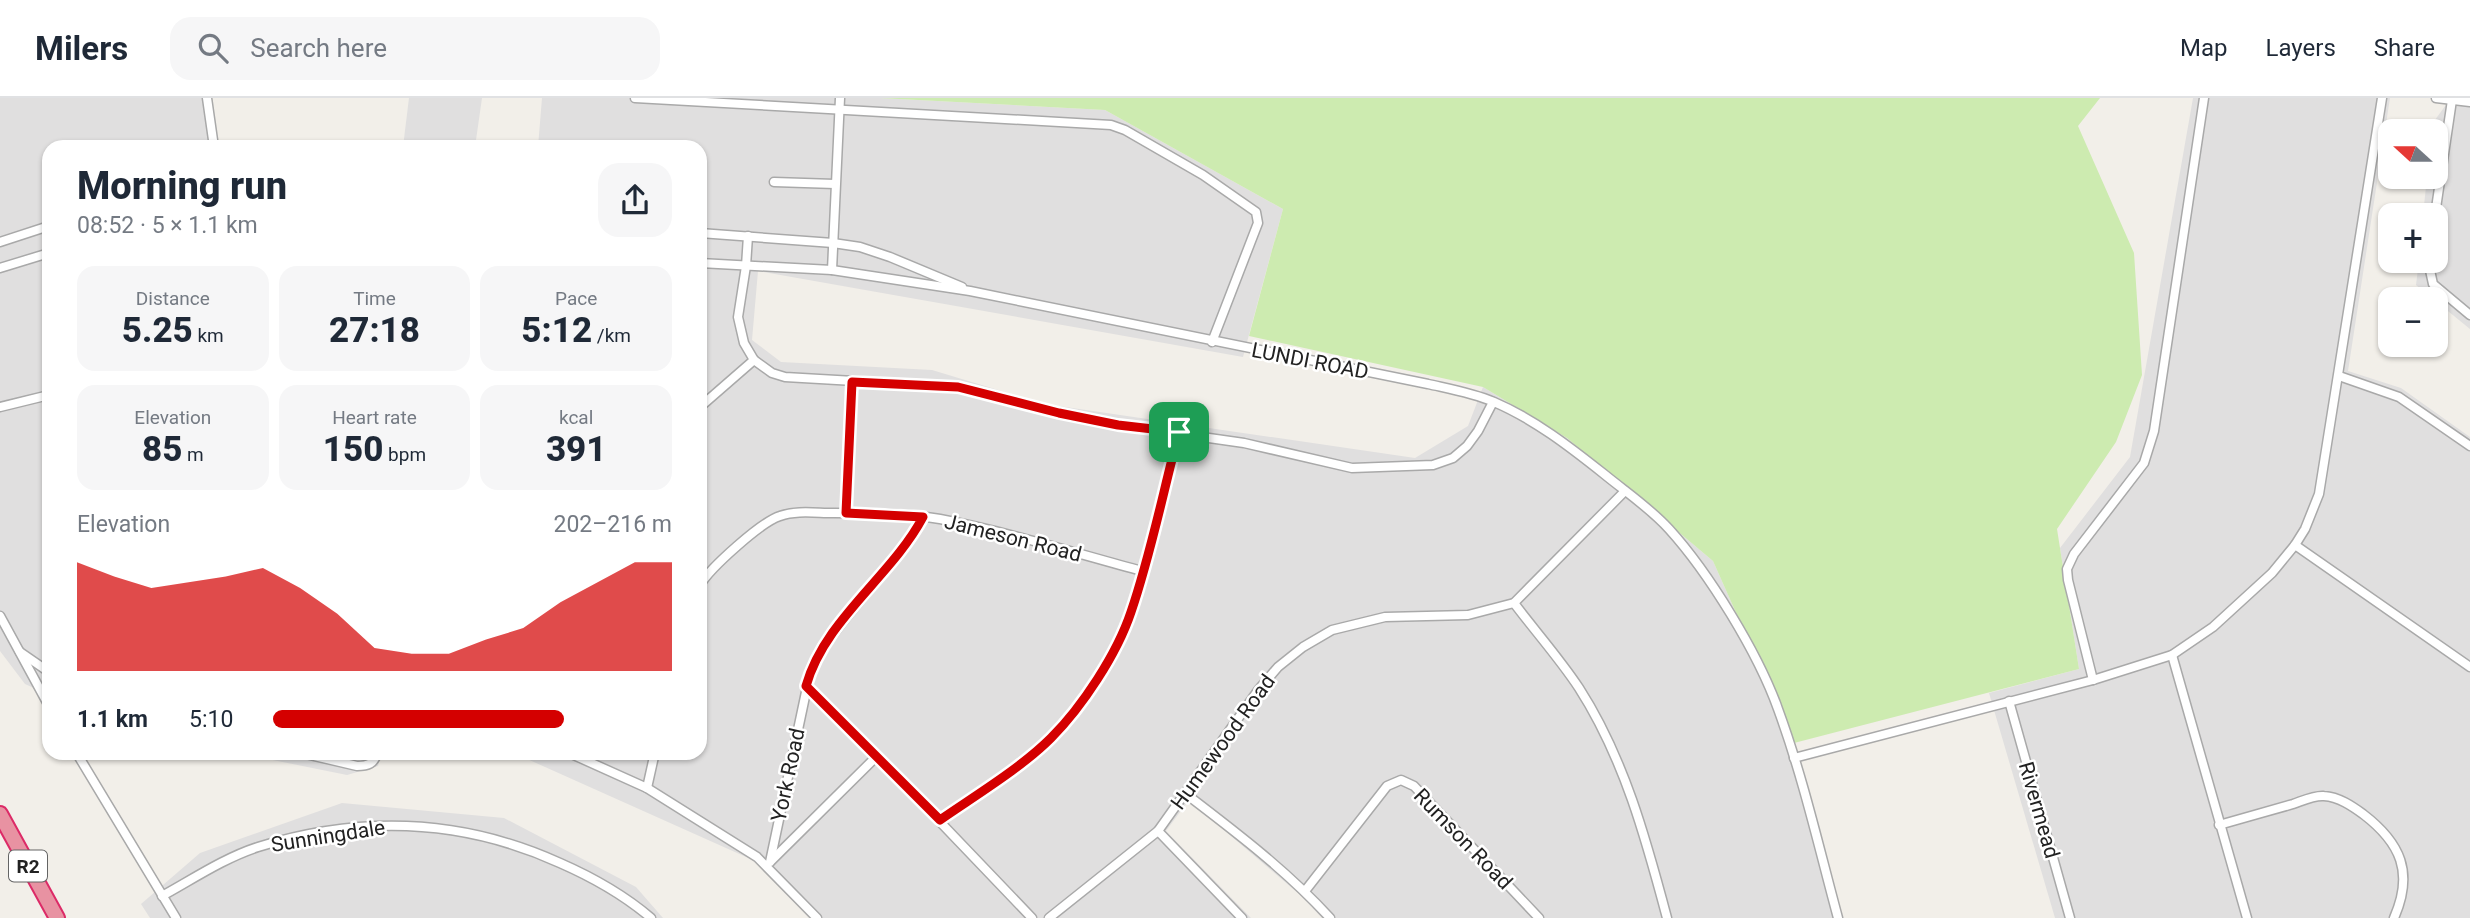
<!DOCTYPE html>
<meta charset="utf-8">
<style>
:root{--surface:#fff;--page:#f6f6f7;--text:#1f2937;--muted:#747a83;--line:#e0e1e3;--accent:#d40000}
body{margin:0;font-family:Roboto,sans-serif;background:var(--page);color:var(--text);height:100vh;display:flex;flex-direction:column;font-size:26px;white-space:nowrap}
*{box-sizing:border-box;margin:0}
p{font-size:23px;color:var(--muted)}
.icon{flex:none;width:38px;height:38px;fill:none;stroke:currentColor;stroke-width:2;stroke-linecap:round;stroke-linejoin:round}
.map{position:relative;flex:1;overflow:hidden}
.drawer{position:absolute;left:42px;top:42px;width:665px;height:620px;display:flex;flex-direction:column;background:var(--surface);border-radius:21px;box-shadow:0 2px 5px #0004}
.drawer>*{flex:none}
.needle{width:46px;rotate:291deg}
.fabs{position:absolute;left:2378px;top:21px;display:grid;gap:14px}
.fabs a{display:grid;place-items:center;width:70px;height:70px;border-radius:14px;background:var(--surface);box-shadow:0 2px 5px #0004;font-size:35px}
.pin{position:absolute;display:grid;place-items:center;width:60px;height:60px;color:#fff;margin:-30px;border-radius:14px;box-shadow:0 4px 10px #0006}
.round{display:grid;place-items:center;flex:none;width:74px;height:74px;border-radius:21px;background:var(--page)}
.head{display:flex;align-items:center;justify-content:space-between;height:119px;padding:0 35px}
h1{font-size:38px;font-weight:800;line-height:52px}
.metrics{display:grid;grid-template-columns:repeat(3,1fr);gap:10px;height:119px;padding:7px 35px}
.metrics div{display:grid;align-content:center;border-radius:18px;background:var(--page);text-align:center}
.metrics b{font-size:35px;font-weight:800}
.metrics small{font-size:19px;font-weight:400}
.metrics p{font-size:19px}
.chart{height:196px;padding:14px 35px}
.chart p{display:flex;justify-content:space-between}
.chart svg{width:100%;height:126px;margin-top:7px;fill:var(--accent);opacity:.7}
ul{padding:0 35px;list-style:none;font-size:23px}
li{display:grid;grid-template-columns:112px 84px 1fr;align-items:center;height:52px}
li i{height:18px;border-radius:9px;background:var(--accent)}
header{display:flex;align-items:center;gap:42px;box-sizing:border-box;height:98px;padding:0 35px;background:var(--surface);border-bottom:2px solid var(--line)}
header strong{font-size:33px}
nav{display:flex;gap:38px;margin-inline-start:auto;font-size:24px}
.search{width:490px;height:63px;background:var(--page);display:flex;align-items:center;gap:18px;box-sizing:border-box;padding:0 24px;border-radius:21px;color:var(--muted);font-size:26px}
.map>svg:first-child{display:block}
.residential{fill:#e0dfdf}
.grass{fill:#cdebb0}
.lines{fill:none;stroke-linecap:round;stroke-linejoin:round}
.street-casing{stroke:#a9a9a9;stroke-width:11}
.highway-casing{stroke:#dc2a67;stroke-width:18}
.street{stroke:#fff;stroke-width:8}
.highway{stroke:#e892a2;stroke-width:14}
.route-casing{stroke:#fff;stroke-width:14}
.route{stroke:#d40000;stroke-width:9}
.labels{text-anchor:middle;stroke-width:5;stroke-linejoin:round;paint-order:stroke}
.shield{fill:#fff;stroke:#646464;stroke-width:2}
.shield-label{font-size:19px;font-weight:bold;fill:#222}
.street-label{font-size:21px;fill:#222;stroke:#fff}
</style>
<header>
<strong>Milers</strong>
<div class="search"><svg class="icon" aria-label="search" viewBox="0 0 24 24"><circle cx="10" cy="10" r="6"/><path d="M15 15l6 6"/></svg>Search here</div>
<nav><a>Map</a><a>Layers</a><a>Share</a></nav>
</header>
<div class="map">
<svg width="2470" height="820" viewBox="0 0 2470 820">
<rect width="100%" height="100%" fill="#f2efe9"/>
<g class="residential">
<polygon points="0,0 206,0 212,49 49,49 49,597 25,586 0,553"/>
<polygon points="409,0 482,0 475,49 403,49"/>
<polygon points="542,0 880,0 1105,12 1283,111 1243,259 758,173 752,242 781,264 932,272 1045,306 1415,360 1468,328 1483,289 1567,340 1713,463 1794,645 1841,820 1322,820 1299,796 1189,702 1166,733 1251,820 809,820 755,763 516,656 700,654 700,49 538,49"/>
<polygon points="2193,0 2390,0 2348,273 2401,290 2470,339 2470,820 2055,820 1989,595 2079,571 2060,450 2130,359"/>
<polygon points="2451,0 2470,0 2470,231 2416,187 2419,163 2436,163 2436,117 2423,117 2427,79 2436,79 2436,33 2431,33 2432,26"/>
<polygon points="238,655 381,655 378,668 347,677"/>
<polygon points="342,705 504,720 636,789 663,820 150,820 141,806 200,755"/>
</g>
<polygon class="grass" points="880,0 2100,0 2078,28 2134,155 2142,277 2116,344 2057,431 2079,571 1794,645 1713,463 1567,340 1483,289 1249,238 1283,111 1105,12"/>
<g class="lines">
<g class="street-casing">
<g id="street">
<polyline points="207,0 214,49"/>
<polyline points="635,0 1111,27 1125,32 1203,77 1256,114 1258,125 1212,244"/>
<polyline points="2436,0 2470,4"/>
<polyline points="774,84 835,86"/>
<polyline points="2435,117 2452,2"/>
<polyline points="700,135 833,145 860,149 890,159 962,189"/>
<polyline points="0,144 49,128"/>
<polyline points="2428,163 2433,186 2470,217"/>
<path d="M 700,165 L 832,172 L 970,193 L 1428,286 C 1450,291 1473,295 1494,304 C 1534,321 1570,349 1604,376 C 1626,394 1650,410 1669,431 C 1709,475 1758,555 1778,611 C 1803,679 1819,750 1838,820"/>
<polyline points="0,170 49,155"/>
<polyline points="832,172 840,0"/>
<polyline points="754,262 772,275 785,279 958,289 1059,315 1118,327 1244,345 1352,370 1433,367 1453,360 1467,348 1478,333 1493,304"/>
<polyline points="2339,278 2399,299 2470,348"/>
<polyline points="0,309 49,297"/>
<polyline points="700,309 754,262 744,245 738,219 746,168 748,138"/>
<polyline points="846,415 852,284"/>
<polyline points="2295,447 2470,569"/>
<path d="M 700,487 C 710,470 761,424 780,418 C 796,412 816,415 833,415 C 868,415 906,415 940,421 C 1008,434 1075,455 1142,473"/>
<path d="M 1514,505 C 1535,533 1560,561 1579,590 C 1624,660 1646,741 1667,820"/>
<polyline points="0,518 49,608"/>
<polyline points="20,554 49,574"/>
<polyline points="2172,557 2247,820"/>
<polyline points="2093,582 2068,482 2067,471 2074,456 2144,365 2154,333 2204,0"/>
<polyline points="2009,603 2070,820"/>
<polyline points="76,654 176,820"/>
<path d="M 297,654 L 357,668 C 368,668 374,666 378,654"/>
<polyline points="567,654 647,690 757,759 817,820"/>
<polyline points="877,658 1032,820"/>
<polyline points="1794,660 2093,582 2172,557 2213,529 2272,475 2295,447 2305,431 2319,396 2382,0"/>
<polyline points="647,690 655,654"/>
<path d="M 1186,696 C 1237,735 1287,773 1330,820"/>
<path d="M 940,722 C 976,696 1020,670 1051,640 C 1080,611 1118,553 1131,514 C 1151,456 1163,394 1179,334"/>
<path d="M 2219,727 C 2244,720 2268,713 2293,706 C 2302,703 2314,697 2324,698 C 2339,699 2352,708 2363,716 C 2401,745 2414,775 2394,820"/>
<polyline points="1158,733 1242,820"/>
<polyline points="771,763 877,658 806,588"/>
<path d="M 770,764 L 810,575 C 838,516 892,476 923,419"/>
<polyline points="1305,793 1387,688 1401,682 1414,688 1539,820"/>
<path d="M 162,798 C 193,781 224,760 258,749 C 361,717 461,720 560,765 C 592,779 624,797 651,820"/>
<polyline points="1049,820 1158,733 1259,591 1278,569 1303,549 1332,532 1385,519 1468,517 1514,505 1625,393"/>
</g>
</g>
<g class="highway-casing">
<polyline id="highway" points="0,716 57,820"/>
</g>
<use href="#street" class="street"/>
<use href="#highway" class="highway"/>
</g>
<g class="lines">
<g class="route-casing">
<path id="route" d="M 852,284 L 958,289 L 1059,315 L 1118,327 L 1179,334 C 1163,394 1151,456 1131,514 C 1117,556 1082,609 1051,640 C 1021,670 976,697 940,722 L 806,588 C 825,521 891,479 923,419 L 846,415 Z"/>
</g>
<use href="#route" class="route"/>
</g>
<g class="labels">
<rect class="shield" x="9" y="752.5" width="38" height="31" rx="5"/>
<g class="shield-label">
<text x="28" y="775">R2</text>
</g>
<g class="street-label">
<text transform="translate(1310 263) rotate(11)" y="7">LUNDI ROAD</text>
<text transform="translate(1013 440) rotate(14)" y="7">Jameson Road</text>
<text transform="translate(1223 644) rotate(-54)" y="7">Humewood Road</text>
<text transform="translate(788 677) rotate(-78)" y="7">York Road</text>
<text transform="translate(2039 712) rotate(74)" y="7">Rivermead</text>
<text transform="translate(328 738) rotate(-9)" y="7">Sunningdale</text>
<text transform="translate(1463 741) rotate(46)" y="7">Rumson Road</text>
</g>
</g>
</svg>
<div class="fabs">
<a><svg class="needle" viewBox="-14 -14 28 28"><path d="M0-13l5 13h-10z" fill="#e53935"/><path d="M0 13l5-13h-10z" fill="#747a83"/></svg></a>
<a>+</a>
<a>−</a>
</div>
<div class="pin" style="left:1179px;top:334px;background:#1e9e55"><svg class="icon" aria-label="arrive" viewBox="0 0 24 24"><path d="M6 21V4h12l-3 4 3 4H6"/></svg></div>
<section class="drawer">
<div class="head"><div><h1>Morning run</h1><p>08:52 · 5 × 1.1 km</p></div><a class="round"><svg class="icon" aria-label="share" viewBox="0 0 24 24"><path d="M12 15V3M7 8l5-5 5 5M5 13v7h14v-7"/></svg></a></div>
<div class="metrics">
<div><p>Distance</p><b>5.25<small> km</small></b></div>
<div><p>Time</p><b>27:18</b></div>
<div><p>Pace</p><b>5:12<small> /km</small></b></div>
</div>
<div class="metrics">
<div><p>Elevation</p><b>85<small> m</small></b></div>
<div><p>Heart rate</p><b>150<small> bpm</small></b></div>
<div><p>kcal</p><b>391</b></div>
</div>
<div class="chart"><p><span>Elevation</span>202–216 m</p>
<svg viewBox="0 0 160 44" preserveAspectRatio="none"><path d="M0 44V6L10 11L20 15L30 13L40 11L50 8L60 15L70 24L80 36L90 38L100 38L110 33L120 29L130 20L140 13L150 6L160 6V44z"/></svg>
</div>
<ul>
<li><b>1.1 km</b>5:10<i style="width:73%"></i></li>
</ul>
</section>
</div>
